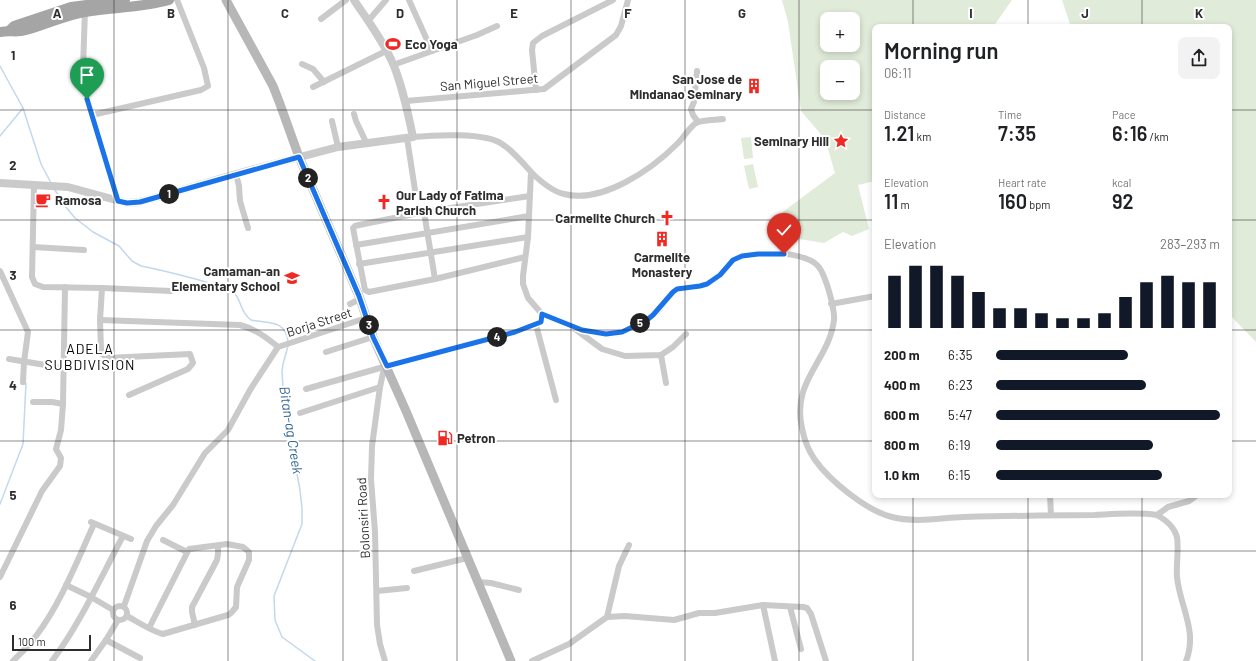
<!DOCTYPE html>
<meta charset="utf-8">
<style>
:root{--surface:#fff;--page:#f2f2f2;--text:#202124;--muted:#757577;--accent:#111827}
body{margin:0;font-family:Barlow,sans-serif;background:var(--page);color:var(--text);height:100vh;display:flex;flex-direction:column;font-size:15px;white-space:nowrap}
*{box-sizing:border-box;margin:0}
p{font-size:13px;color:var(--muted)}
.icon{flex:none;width:22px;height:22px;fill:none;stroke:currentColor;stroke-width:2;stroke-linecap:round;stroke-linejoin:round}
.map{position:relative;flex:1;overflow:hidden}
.side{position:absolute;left:872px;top:24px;width:360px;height:474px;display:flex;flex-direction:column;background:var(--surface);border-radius:8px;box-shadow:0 2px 6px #0003}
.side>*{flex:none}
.tools{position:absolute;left:820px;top:12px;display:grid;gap:8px}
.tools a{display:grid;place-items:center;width:40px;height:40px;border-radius:8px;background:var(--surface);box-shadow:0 2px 6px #0003;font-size:20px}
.scale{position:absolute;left:12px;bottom:10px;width:79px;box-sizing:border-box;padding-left:4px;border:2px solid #2d2d2d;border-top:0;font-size:11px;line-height:14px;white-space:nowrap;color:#2d2d2d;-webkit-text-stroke:3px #fff;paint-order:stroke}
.pin{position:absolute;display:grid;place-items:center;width:34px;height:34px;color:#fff;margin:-41px -17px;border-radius:50% 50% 50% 0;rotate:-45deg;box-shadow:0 0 4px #0007}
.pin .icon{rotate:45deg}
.km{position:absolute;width:20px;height:20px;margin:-10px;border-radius:50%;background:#222;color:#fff;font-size:11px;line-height:20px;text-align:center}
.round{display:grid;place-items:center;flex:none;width:42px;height:42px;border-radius:8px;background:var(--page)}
.summary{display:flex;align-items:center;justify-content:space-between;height:68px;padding:0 12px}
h1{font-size:22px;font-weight:600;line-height:30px}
.figures{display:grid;grid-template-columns:repeat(3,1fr);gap:6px;height:68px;padding:4px 12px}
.figures div{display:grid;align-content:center}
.figures b{font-size:20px;font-weight:600}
.figures small{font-size:11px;font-weight:400}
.figures p{font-size:11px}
.chart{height:112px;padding:8px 12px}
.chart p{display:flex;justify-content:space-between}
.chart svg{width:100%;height:72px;margin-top:4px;stroke:var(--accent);stroke-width:6}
ul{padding:0 12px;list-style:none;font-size:13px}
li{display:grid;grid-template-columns:64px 48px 1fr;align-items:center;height:30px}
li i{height:10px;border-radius:5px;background:var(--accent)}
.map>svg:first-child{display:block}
.green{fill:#e1ebd9;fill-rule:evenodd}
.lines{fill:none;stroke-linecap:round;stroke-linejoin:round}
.stream{stroke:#c3d8ed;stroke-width:1.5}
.minor{stroke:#cacaca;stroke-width:6}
.tertiary{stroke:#cacaca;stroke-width:8}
.secondary{stroke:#b7b7b7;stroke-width:9}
.primary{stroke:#a5a5a5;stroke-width:10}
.route-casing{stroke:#fff;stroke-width:8}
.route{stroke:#1a73e8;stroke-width:5}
.grid{fill:none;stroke:#2d2d2d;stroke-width:1;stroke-opacity:0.55}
.labels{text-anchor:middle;stroke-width:4;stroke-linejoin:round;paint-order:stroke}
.poi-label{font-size:13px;font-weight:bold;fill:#2d2d2d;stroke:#fff;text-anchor:start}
.street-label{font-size:13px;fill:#2d2d2d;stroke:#fff}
.neighbourhood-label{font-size:14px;letter-spacing:1px;fill:#000;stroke:#fff}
.water-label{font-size:14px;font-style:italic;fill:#366593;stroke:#fff}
.grid-label{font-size:13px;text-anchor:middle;font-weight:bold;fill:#2d2d2d;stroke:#fff;stroke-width:4;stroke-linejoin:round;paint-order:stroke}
</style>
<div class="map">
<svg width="1256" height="661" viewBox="0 0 1256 661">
<rect width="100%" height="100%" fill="#fff"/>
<g class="green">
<path d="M 782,0 L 1012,0 L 993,27 L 875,27 L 875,181 L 858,185 L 869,229 L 852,236 L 843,232 L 824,243 L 768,234 L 770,226 L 784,211 L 835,173 L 825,139 L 801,111 L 788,22 ZM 827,19 L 853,19 L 853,45 L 827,45 ZM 827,67 L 853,67 L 853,93 L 827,93 Z"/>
<polygon points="1062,0 1256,0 1256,342 1229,314 1229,27 1071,27"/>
<polygon points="751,137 753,158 744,159 741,138"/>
<polygon points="753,164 758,187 749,189 744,166"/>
</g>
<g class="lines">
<g class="stream">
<polyline points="0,66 23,108 41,164 51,183"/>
<polyline points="0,136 23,108"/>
<path d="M 55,190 L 65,206 L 75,218 L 93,232 L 119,246 L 132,261 L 141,266 C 156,269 227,285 235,294 C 242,302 240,312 251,320 C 268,324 286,319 288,342"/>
<polyline points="288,346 283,364 282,372 284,404 300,490 302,508 302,524 274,596 275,620 282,637 315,661"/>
<polyline points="0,504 23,444 26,383"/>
</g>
<g class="minor">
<polyline points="409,0 432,51"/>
<polyline points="85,10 83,68 86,93 118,201"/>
<polyline points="321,19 346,0"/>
<polyline points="368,21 386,0"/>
<polyline points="302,64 313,69 324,82"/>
<polyline points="393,65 477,35 497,26"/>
<polyline points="697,71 694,102 691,109 693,115 698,122"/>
<polyline points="313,87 386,51"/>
<polyline points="536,90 532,50 533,43 542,36 613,0"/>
<polyline points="406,101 544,89 616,35 621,26 628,0"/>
<polyline points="354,114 356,121 366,142"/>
<polyline points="92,115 201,90 208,86 204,68 177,0"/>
<polyline points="332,121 338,147"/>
<polyline points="407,138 415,190"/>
<path d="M 531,172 C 540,181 551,191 564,194 C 602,204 651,170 677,144 C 683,139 691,124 698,122 C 706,120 715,120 723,119"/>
<polyline points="236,174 239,186 240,201 248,228"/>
<polyline points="34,185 32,277 35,284 43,287 102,288 100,320 101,350 102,354 107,358 190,354 193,363 188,369 129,395"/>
<polyline points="424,212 435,279"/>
<polyline points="356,245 529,216"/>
<polyline points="33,247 84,250"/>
<polyline points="525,257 435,279 369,292 365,290 353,228 355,226 359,225 424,212 530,196"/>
<polyline points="359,264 528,237"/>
<polyline points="0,271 28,332 24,362 23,382"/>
<polyline points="102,288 171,291"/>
<polyline points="350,304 358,300 359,296"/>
<polyline points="831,304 875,296"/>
<path d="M 542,314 C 562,322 593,337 614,334 C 627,332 651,319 660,309 C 663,304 666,298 670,294 C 680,285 696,289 708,283 C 719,278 724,267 734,260 C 748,250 791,252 807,259 C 819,263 822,271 826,282 C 829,290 835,312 834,320 C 829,361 791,381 802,428 C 804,439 808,450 815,460 C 830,481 867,511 892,517 C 914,523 940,518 963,517 C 1007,516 1051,515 1095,515 C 1115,514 1137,512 1157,515 C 1166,520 1174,526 1177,537 C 1179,549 1176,565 1177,577 C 1180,607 1198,631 1186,661"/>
<path d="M 100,320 L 240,325 C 255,329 266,337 278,347"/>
<polyline points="536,325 556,400"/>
<polyline points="575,329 602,349 625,356 661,355 673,347 686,334"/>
<polyline points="278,347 366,318"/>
<polyline points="326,352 373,337"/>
<polyline points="661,355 666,383"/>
<polyline points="9,359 64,368"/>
<path d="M 306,389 L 387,366 L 515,332 L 541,322 L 542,314 L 528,298 L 523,284 L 523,276 L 528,237 L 531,172 C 522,162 513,151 502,144 C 485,132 434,135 413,137"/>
<polyline points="33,402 52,402 63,404"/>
<polyline points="300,413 380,387"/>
<polyline points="1050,495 1051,515"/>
<polyline points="1157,515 1168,507 1189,501 1197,495"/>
<polyline points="91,522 131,539"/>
<polyline points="163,540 187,552"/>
<polyline points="414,571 467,558"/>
<polyline points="0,577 42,491 60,466 61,458 56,449 61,430 63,404 65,287"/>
<polyline points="478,582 491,583 519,590"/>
<polyline points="66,585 91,597 113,610"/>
<polyline points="377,591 407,588"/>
<polyline points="763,605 775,661"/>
<circle cx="120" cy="613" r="7"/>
<polyline points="124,606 147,541 156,526 173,505 205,453 228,430 250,390 278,347"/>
<polyline points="790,607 801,649"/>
<path d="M 127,616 C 138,622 151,631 163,634 L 228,615 L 231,613 L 236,607 L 237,587 L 249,560 L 249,552 L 243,547 L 227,544 L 189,549 L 149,628"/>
<polyline points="607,617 625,616 674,620 699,613 715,613 763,605 803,607 807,608 811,614 826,661"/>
<polyline points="195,625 192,612 192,607 217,560 218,554 218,546"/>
<polyline points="106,640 140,658"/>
<path d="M 13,661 C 21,653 30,645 36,636 C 61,603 77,561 94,524"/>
<path d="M 52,661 C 80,624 101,577 123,536"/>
<polyline points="91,661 106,640 118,620"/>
<polyline points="385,661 380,644 377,625 375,532 371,479 372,446 380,387 383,373 387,366"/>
<polyline points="532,661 569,644 607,617 619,566 629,545"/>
</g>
<path class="tertiary" d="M 0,183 L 68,187 L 127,203 L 139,202 L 162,196 L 236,174 L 338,147 L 413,137 C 408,113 403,89 394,66 C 384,42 368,21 354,0"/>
<polyline class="secondary" points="226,0 273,86 280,104 299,157 359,296 373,337 406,411 511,661"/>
<g class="primary">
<polyline points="10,30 14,26 71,7 125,0"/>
<path d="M 0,32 C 10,30 17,33 26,30 C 46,25 65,15 85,12 C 113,7 141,8 169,0"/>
</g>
</g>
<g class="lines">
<g class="route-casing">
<polyline id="route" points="87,99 118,201 127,203 140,202 299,157 359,296 373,337 387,366 515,332 541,322 542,314 582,330 606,334 622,332 647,320 653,315 673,292 677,289 700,286 707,284 720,275 733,260 742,256 758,254 784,254"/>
</g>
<use href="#route" class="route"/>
</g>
<path class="grid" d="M 114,0 L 114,661M 228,0 L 228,661M 343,0 L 343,661M 457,0 L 457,661M 571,0 L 571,661M 685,0 L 685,661M 799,0 L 799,661M 913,0 L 913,27M 1028,0 L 1028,27M 1142,0 L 1142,27M 0,110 L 875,110M 1229,110 L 1256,110M 0,220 L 875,220M 1229,220 L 1256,220M 0,330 L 875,330M 1229,330 L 1256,330M 0,441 L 875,441M 1229,441 L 1256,441M 913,495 L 913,661M 1028,495 L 1028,661M 1142,495 L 1142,661M 0,551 L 1256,551"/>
<defs>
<g id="stadium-bare" transform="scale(1.2)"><path d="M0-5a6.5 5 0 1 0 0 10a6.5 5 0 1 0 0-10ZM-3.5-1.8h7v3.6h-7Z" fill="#f02922" stroke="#fff" stroke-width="2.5" paint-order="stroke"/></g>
<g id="building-bare" transform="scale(1.2)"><path d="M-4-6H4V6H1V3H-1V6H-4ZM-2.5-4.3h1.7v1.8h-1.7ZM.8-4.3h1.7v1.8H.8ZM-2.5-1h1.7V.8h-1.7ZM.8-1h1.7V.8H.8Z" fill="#f02922" stroke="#fff" stroke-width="2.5" paint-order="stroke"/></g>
<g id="sight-bare" transform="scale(1.2)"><path d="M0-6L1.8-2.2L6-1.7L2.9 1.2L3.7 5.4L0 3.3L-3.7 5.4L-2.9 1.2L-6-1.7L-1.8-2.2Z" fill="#f02922" stroke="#fff" stroke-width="2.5" paint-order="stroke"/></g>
<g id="cafe-bare" transform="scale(1.2)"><path d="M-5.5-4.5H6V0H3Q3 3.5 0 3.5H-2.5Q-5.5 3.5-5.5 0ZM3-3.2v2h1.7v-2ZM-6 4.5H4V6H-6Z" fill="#f02922" stroke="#fff" stroke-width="2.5" paint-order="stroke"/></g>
<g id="church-bare" transform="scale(1.2)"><path d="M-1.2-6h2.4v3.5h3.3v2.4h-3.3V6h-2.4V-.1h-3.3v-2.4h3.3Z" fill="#f02922" stroke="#fff" stroke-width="2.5" paint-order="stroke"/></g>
<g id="school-bare" transform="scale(1.2)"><path d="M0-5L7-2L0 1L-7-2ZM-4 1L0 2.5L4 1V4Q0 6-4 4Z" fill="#f02922" stroke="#fff" stroke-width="2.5" paint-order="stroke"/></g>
<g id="fuel-bare" transform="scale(1.2)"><path d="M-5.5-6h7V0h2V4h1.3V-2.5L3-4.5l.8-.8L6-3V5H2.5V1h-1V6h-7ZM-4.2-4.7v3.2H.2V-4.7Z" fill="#f02922" stroke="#fff" stroke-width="2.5" paint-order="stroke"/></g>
</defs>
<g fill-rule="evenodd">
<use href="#stadium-bare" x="393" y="44"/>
<use href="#building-bare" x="754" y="86"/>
<use href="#sight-bare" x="841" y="141"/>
<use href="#cafe-bare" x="43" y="200"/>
<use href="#church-bare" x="384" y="202"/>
<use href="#church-bare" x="667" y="218"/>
<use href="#building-bare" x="662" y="239"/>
<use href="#school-bare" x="292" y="278"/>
<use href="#fuel-bare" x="445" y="438"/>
</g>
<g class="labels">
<g class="poi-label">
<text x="405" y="49">Eco Yoga</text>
<text x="742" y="84" text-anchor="end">San Jose de<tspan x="742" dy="15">Mindanao Seminary</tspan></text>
<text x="829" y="146" text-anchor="end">Seminary Hill</text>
<text x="396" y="200">Our Lady of Fatima<tspan x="396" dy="15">Parish Church</tspan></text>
<text x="55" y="205">Ramosa</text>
<text x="655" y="223" text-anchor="end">Carmelite Church</text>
<text x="662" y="262" text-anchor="middle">Carmelite<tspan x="662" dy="15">Monastery</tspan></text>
<text x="280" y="276" text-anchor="end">Camaman-an<tspan x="280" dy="15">Elementary School</tspan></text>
<text x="457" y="443">Petron</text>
</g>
<g class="street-label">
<text transform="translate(489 82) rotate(-5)" y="5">San Miguel Street</text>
<text transform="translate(319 322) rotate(-18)" y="5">Borja Street</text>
<text transform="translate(363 518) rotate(-93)" y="5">Bolonsiri Road</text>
</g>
<g class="neighbourhood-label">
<text x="90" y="354">ADELA<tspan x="90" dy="16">SUBDIVISION</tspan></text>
</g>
<g class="water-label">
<text transform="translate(291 430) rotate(81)" y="5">Bitan-ag Creek</text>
</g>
</g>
<g class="grid-label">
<text x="57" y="18">A</text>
<text x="171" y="18">B</text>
<text x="285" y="18">C</text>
<text x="400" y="18">D</text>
<text x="514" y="18">E</text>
<text x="628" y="18">F</text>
<text x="742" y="18">G</text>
<text x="971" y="18">I</text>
<text x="1085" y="18">J</text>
<text x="1199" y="18">K</text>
<text x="13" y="60">1</text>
<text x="13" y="170">2</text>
<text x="13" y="280">3</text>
<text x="13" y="390">4</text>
<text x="13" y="500">5</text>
<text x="13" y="610">6</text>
</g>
</svg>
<div class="tools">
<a>+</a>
<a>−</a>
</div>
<div class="scale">100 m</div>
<div class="pin" style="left:87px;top:99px;background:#1e9e55"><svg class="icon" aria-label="arrive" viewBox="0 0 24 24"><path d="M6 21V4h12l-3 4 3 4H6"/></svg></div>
<div class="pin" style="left:784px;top:254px;background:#d93025"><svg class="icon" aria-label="check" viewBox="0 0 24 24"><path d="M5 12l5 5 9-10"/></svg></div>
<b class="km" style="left:169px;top:194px">1</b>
<b class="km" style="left:308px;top:178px">2</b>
<b class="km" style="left:369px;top:325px">3</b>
<b class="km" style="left:497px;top:337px">4</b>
<b class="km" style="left:640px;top:323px">5</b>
<section class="side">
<div class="summary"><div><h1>Morning run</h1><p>06:11</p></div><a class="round"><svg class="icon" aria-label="share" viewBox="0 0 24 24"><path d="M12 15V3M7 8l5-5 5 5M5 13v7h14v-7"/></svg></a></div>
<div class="figures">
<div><p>Distance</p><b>1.21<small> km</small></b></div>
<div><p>Time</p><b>7:35</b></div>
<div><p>Pace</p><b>6:16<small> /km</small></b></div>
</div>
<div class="figures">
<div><p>Elevation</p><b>11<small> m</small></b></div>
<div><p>Heart rate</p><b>160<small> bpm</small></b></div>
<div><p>kcal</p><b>92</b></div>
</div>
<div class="chart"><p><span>Elevation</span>283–293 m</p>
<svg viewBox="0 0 160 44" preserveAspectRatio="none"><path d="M5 44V12M15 44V6M25 44V6M35 44V12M45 44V22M55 44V32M65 44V32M75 44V35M85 44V38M95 44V38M105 44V35M115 44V25M125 44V16M135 44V12M145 44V16M155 44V16"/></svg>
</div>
<ul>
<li><b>200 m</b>6:35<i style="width:59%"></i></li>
<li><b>400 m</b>6:23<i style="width:67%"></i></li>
<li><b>600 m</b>5:47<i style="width:100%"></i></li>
<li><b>800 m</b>6:19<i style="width:70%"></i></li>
<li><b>1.0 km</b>6:15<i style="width:74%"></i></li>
</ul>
</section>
</div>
